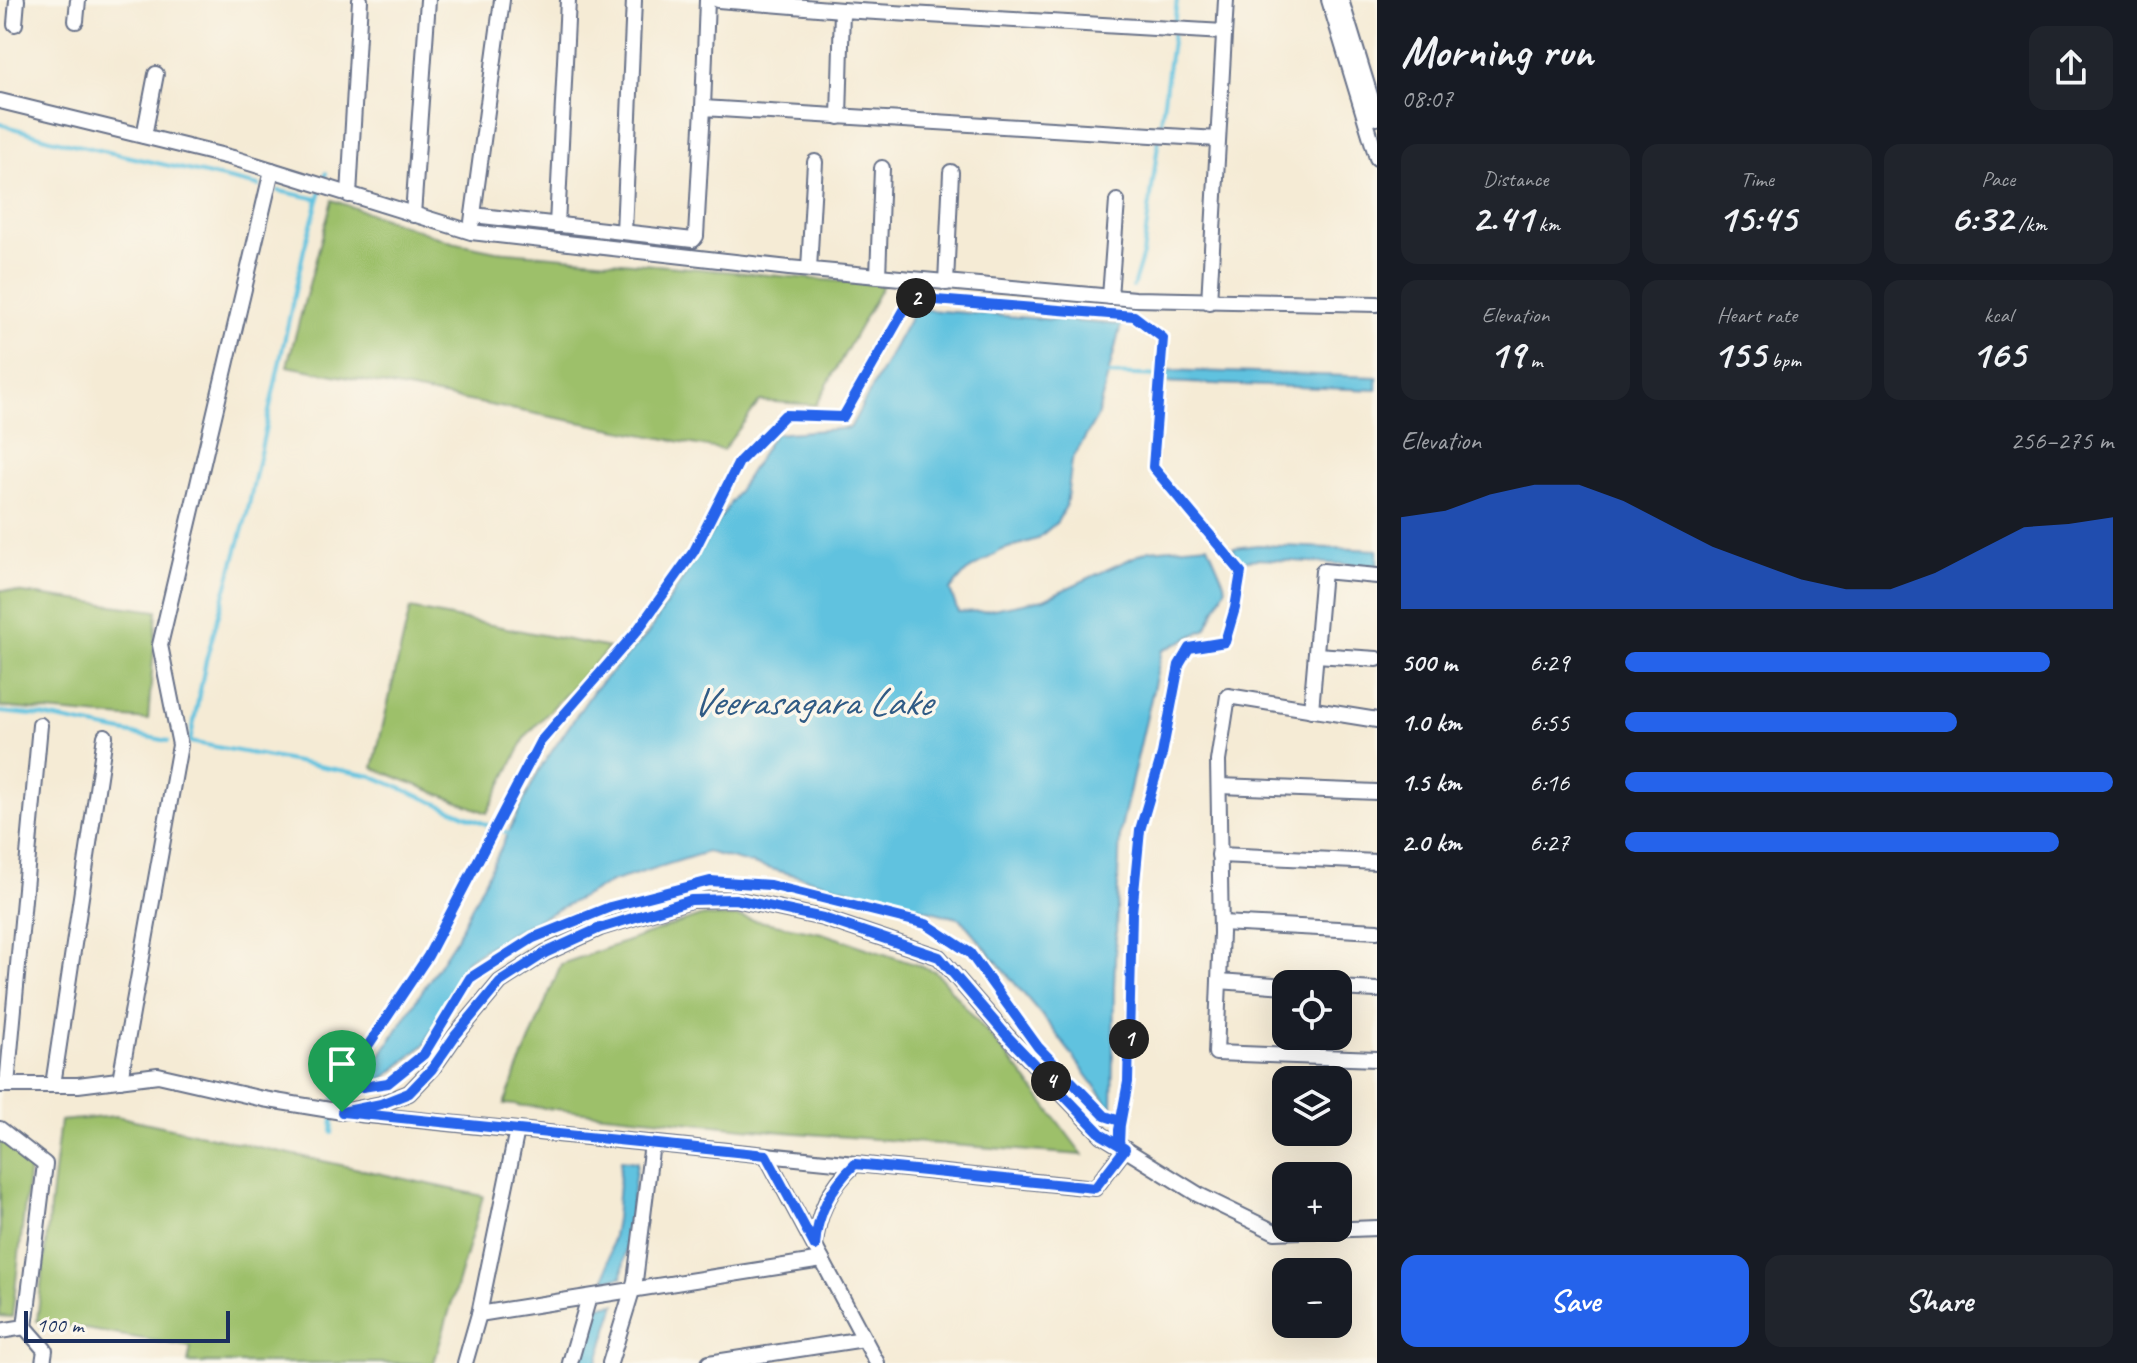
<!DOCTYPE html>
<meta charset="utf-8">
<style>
:root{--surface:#171b24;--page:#20242c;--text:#f1f3f6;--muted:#9ea1a6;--accent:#2563eb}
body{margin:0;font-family:Caveat,sans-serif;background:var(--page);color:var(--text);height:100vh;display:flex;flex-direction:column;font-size:30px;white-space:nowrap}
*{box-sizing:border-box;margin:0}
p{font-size:26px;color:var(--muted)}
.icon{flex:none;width:44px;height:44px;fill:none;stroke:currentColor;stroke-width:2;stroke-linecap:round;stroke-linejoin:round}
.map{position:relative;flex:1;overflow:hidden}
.side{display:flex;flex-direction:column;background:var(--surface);width:760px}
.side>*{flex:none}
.fabs{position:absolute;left:1272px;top:970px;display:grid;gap:16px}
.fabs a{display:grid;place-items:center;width:80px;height:80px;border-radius:16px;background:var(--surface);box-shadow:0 8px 32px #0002;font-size:40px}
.scale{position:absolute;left:24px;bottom:20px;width:206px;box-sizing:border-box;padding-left:8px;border:4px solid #1b2f5e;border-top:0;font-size:22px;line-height:28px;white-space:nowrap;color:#1b2f5e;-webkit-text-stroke:6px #fbf7ec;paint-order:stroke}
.pin{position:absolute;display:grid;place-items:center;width:68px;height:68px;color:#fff;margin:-82px -34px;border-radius:50% 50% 50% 0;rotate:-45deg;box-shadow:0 0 8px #0007}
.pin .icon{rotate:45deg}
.km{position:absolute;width:40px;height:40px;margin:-20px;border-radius:50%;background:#222;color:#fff;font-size:22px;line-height:40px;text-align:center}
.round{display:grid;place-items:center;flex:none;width:84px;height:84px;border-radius:16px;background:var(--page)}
.headline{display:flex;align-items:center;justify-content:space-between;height:136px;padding:0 24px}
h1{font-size:44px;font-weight:600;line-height:60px}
.metrics{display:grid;grid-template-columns:repeat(3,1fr);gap:12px;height:136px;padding:8px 24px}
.metrics div{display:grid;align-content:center;border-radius:16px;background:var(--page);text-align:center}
.metrics b{font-size:40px;font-weight:600}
.metrics small{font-size:22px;font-weight:400}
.metrics p{font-size:22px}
.chart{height:224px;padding:16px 24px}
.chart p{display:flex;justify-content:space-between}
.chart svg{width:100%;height:144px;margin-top:8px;fill:var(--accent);opacity:.7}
.action{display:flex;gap:16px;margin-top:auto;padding:16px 24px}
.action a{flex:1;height:92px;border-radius:16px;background:var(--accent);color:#fff;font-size:32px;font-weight:600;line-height:92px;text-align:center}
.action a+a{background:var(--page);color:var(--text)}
ul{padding:0 24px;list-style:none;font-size:26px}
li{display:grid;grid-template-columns:128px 96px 1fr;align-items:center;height:60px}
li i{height:20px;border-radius:10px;background:var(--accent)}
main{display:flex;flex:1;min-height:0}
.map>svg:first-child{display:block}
.green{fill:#9dc06a;stroke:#5c7864;stroke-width:2}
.water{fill:#61c2df;stroke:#3e789e;stroke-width:2}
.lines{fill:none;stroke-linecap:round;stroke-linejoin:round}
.stream{stroke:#61c2df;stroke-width:4}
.minor-casing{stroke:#677188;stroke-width:18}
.path{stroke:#677188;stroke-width:2;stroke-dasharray:6 6;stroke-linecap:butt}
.minor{stroke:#fff;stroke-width:14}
.route-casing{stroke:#fff;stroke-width:16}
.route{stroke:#2563eb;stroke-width:10}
.labels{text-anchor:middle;stroke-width:7;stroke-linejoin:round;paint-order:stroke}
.water-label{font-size:40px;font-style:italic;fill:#305b85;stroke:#fbf7ec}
</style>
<main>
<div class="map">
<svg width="1377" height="1363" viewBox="0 0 1377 1363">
<rect width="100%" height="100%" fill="#fbf7ec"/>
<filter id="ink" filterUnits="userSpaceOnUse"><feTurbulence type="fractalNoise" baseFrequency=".0125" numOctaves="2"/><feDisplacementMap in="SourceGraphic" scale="16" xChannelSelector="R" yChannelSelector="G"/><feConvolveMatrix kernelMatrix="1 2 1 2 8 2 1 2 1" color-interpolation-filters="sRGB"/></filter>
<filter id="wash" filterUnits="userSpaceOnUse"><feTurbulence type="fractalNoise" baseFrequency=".006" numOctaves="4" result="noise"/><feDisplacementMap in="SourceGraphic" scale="32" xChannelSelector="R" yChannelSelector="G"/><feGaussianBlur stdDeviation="1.8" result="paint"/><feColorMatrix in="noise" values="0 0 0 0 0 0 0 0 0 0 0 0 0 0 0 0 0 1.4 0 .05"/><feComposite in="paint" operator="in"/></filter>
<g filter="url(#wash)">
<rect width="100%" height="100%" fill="#f5ebd5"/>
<g class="green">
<polygon points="332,200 452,242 496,251 883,285 816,405 760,401 723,450 287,366"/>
<polygon points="0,590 157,611 148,720 0,707"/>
<polygon points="410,609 609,648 526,736 487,813 373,768"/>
<polygon points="700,916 737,917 822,933 935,971 1019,1070 1083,1155 784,1132 504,1104 561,964"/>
<polygon points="116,1116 483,1196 434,1363 188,1363 191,1347 37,1321 60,1121"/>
<polygon points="0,1137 30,1159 12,1317 0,1316"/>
</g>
<g class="water">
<polygon points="915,309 1121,325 1097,417 1072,460 1066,506 1057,522 1037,539 1002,550 966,572 950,590 958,612 983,611 1044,599 1149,550 1208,545 1226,587 1206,629 1162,651 1120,832 1114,986 1112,1109 1049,1024 961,919 707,852 611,882 506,936 466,961 425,1044 381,1081 367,1076 456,939 539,770 594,690 647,635 774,434 850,428"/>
<polygon points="1163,370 1377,377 1377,390 1161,382"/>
<polygon points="1258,545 1377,550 1377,566 1258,559 1237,561 1233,548"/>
<polygon points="621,1160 637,1162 622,1277 605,1280 616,1219"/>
<polygon points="616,1304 597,1363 581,1363 598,1306"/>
</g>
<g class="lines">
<g class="stream">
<polyline points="1174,25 1177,0"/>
<polyline points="0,124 50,139 259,186"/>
<polyline points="326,173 304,249 247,514 206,660 190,742 372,776 488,825"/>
<polyline points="279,191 318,199"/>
<polyline points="1133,287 1143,254 1173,34"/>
<polyline points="1121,325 1125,311"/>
<polyline points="1104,374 1167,376"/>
<polyline points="0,712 42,716 168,741"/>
<polyline points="501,830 508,833"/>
<polyline points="334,1099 376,1065"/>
<polyline points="332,1133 333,1118"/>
</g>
</g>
</g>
<g filter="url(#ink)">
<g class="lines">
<g class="minor-casing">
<g id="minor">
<polyline points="718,0 842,10"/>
<polyline points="1329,0 1377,158"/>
<polyline points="1341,0 1377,118"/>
<polyline points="76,21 78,0"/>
<polyline points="15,24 17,0"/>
<polyline points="0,101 233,158 471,232 789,268 1135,299 1377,304"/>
<polyline points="703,108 707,0"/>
<polyline points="839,117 842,10 1224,32"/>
<polyline points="144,136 156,74"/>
<polyline points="349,195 360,0"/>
<polyline points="413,215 428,0"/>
<polyline points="473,215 693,240 696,236 703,108 1218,139"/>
<polyline points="472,222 502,0"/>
<polyline points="557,225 568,0"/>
<polyline points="624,232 634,0"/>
<polyline points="809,269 815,162"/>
<polyline points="878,276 882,168"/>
<polyline points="946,283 951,172"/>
<polyline points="1110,297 1117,201"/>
<polyline points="1209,302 1226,0"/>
<polyline points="1316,655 1377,659"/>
<polyline points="1311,710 1323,571 1377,576"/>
<polyline points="1377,720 1228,696 1218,761 1221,933 1216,1053 1377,1059"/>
<polyline points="1219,786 1377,792"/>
<polyline points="1219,855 1377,862"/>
<polyline points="1221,923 1377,931"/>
<polyline points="1219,981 1286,986"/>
<polyline points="1338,988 1377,990"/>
<polyline points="120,1080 180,745 160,645 272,170"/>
<polyline points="0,1085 78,1085 158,1075 263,1099 342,1112 381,1104 409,1093 432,1069 455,1036 500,982 545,953 600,928 691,900 735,899 823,918 939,957 1007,1036 1102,1135 1199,1195 1275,1232 1377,1228"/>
<polyline points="7,1085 40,725"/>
<polyline points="53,1085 105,736"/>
<polyline points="358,1114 1095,1188 1125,1149"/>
<polyline points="0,1129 45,1164 25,1327 0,1331"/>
<polyline points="766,1155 877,1363"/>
<path d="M 815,1246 C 817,1213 831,1186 855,1164"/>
<polyline points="479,1314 822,1260"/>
<polyline points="25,1327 45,1350 43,1363"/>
<polyline points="465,1363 479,1314 517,1130"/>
<polyline points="570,1363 589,1297"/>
<polyline points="610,1363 635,1281 652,1143"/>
<polyline points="709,1363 864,1339"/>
</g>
</g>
<g class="path">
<polyline points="697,885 710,881 770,885 926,924 970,953 1034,1043"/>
<polyline points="648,897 610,907 533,938 470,978 424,1054 388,1083 356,1088 349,1074 428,956 540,742 637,631 694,551 739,462 785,415 843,417 911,298 1134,316 1163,338 1153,467 1241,572 1235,608 1225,642 1189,648 1179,665 1162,754 1140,830 1132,913 1128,1082 1119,1128"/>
<polyline points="1102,1113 1120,1121"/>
</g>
<use href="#minor" class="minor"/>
</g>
</g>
<g class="lines" filter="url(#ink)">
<g class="route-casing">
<path id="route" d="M 342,1112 L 766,1155 L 815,1246 C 817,1213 831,1187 855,1164 L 1095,1188 L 1125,1149 L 1119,1145 L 1119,1130 L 1128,1082 L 1132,913 L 1140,830 L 1162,754 L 1179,665 L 1189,648 L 1225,642 L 1235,608 L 1241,572 L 1153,467 L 1163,338 L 1134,316 L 911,298 L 843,417 L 785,415 L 739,462 L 694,551 L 637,631 L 540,742 L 428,956 L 349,1074 L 356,1088 L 388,1083 L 424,1054 L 470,978 L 533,938 L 610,907 L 710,881 L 770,885 L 926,924 L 970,953 L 1038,1047 L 1105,1116 L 1120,1121 L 1119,1145 L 1102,1135 L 1007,1036 L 939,957 L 823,918 L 735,899 L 691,900 L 600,928 L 545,953 L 500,982 L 455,1036 L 432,1069 L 409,1093 L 381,1104 L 342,1112"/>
</g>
<use href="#route" class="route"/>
</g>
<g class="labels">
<g class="water-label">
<text x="811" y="715">Veerasagara Lake</text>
</g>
</g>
</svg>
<div class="fabs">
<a><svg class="icon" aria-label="locate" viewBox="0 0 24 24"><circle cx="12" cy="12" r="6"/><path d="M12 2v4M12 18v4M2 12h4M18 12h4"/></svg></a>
<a><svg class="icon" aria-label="layers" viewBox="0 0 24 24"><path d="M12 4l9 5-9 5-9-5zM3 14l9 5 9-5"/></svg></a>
<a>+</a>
<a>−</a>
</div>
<div class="scale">100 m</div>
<div class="pin" style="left:342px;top:1112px;background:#1e9e55"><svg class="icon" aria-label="arrive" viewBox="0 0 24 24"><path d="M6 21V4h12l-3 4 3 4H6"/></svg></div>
<b class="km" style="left:1129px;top:1039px">1</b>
<b class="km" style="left:916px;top:298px">2</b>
<b class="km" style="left:1051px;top:1081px">4</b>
</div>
<section class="side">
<div class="headline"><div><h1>Morning run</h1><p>08:07</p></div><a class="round"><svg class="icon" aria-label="share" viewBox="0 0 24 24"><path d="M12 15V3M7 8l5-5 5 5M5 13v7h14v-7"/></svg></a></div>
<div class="metrics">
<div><p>Distance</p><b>2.41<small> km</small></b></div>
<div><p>Time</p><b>15:45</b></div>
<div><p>Pace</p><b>6:32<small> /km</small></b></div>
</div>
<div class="metrics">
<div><p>Elevation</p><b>19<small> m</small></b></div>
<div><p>Heart rate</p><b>155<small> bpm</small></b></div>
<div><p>kcal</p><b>165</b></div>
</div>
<div class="chart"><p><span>Elevation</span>256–275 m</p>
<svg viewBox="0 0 160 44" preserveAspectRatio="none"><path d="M0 44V16L10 14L20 9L30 6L40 6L50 11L60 18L70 25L80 30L90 35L100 38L110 38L120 33L130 26L140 19L150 18L160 16V44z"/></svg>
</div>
<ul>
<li><b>500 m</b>6:29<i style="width:87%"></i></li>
<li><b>1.0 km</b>6:55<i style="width:68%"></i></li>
<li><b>1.5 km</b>6:16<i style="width:100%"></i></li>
<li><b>2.0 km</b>6:27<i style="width:89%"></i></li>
</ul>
<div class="action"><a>Save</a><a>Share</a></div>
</section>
</main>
